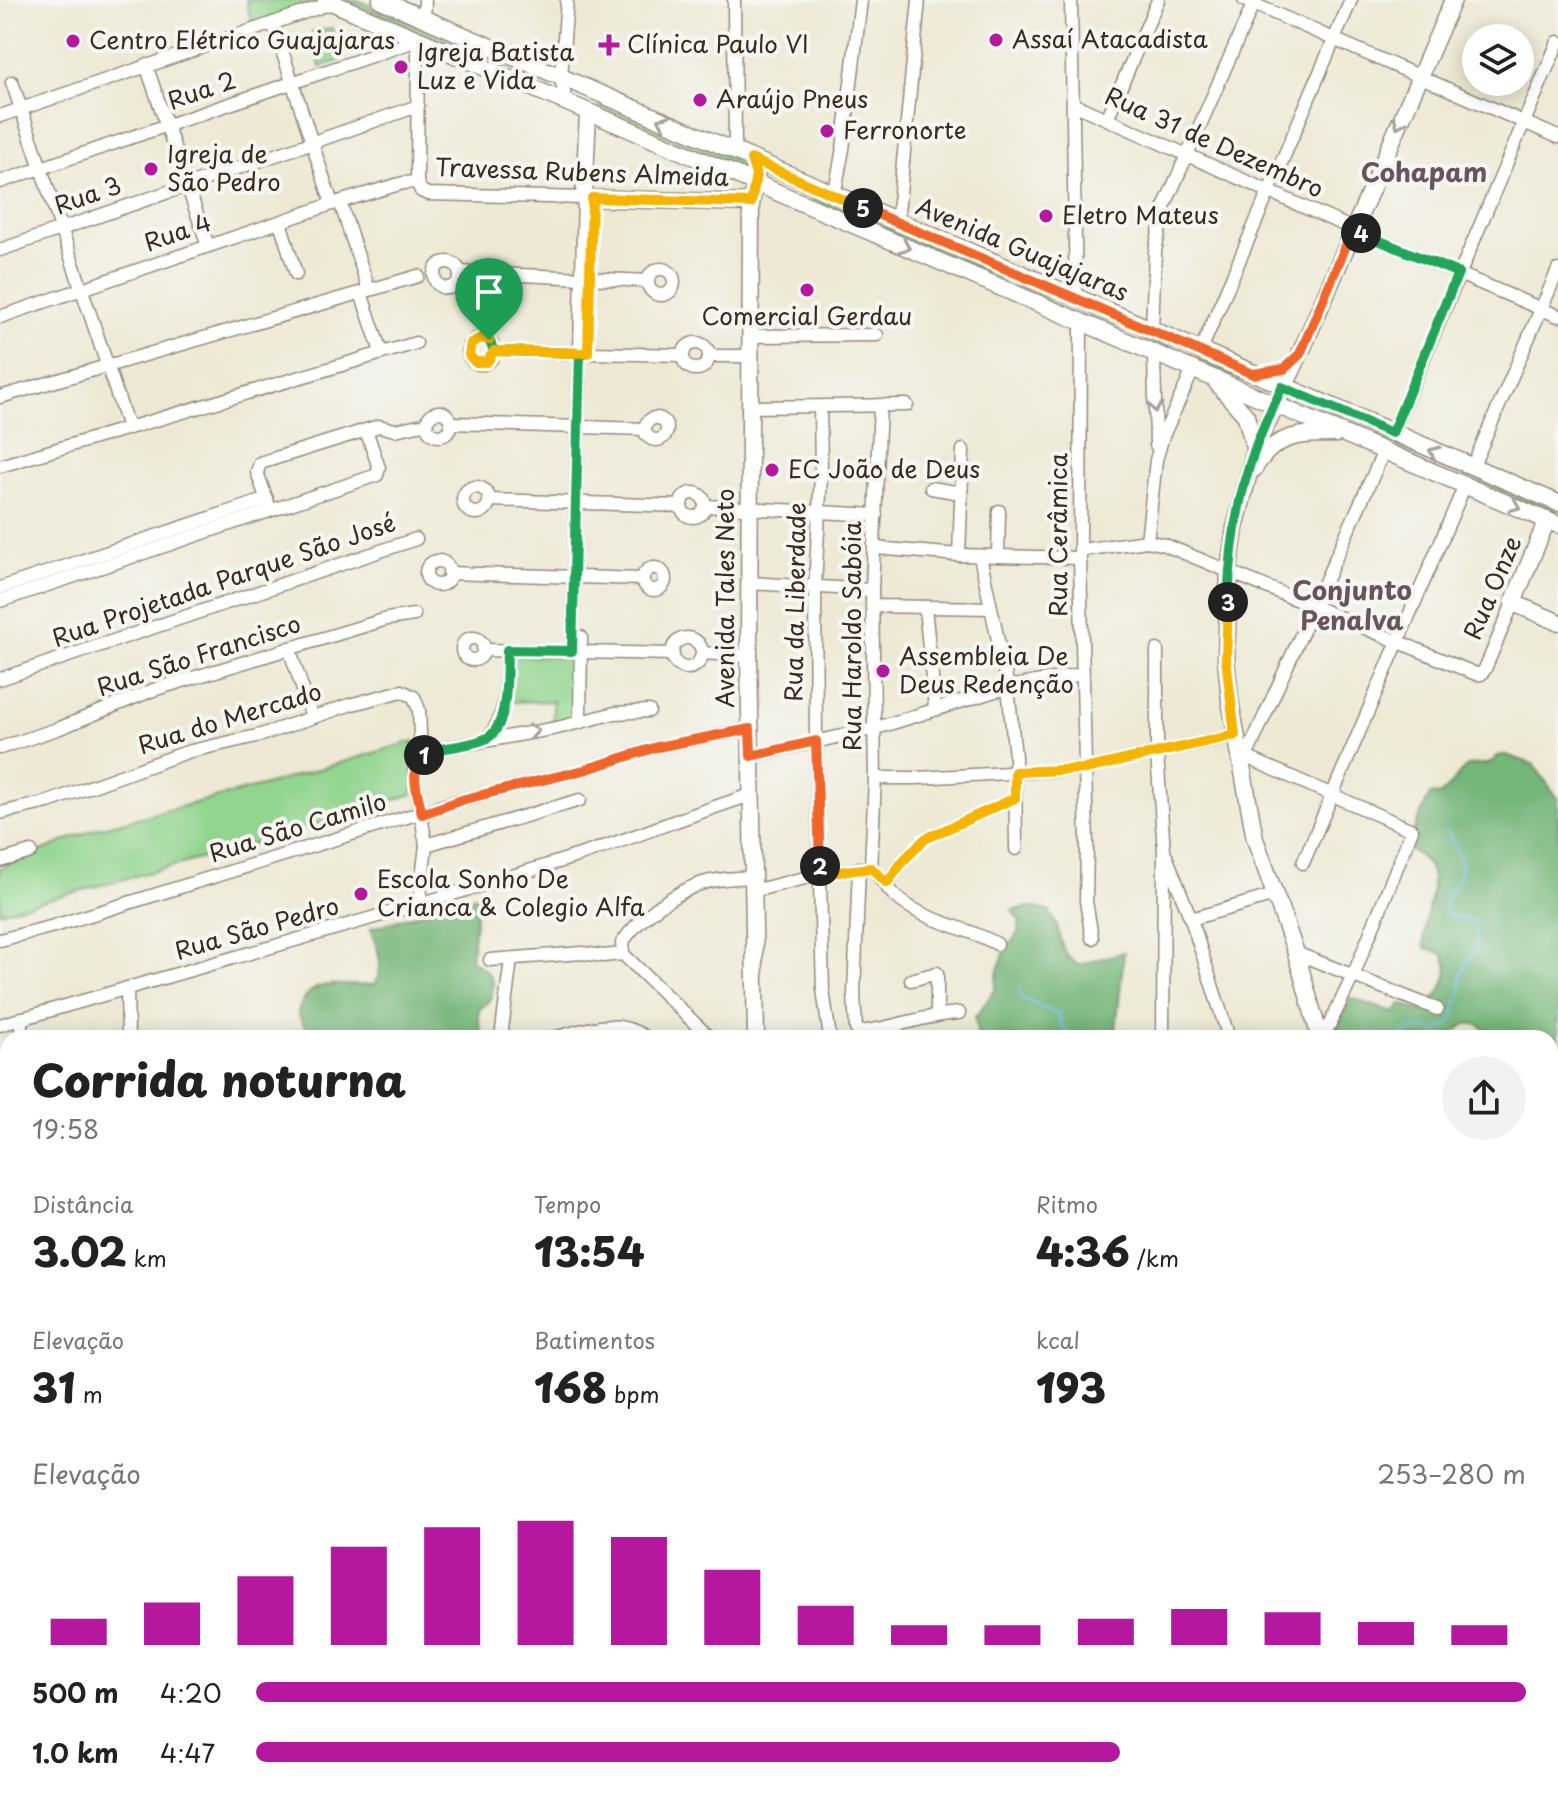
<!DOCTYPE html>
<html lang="pt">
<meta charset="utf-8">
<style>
:root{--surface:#fff;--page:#f2f2f2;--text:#222;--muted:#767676;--accent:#b5179e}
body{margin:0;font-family:"Playpen Sans",sans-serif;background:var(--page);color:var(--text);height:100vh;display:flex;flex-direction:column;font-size:30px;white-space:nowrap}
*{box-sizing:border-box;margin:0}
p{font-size:26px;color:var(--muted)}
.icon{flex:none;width:44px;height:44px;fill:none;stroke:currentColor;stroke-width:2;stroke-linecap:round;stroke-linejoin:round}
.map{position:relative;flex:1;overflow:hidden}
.panel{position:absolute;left:0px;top:1030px;width:1558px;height:768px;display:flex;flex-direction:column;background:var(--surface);border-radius:24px 24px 0 0;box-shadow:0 4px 20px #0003}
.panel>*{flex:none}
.tools{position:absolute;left:1462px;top:24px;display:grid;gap:16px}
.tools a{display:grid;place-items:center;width:72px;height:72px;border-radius:50%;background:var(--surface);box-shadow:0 4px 20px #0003;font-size:40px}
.pin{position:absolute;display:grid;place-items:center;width:68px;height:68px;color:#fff;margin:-82px -34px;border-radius:50% 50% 50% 0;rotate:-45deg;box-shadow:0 0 8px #0007}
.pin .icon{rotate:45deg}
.km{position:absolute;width:40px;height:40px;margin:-20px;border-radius:50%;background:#222;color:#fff;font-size:22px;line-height:40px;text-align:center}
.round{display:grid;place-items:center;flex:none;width:84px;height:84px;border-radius:42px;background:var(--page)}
.headline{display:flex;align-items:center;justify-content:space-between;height:136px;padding:0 32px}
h1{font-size:44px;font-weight:800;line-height:60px}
.stats{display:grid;grid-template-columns:repeat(3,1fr);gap:12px;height:136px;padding:8px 32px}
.stats div{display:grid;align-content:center}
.stats b{font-size:40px;font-weight:800}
.stats small{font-size:22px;font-weight:400}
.stats p{font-size:22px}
.chart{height:224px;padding:16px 32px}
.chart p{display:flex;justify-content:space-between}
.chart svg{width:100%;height:144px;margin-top:8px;stroke:var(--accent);stroke-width:6}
ul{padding:0 32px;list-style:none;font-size:26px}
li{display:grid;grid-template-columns:128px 96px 1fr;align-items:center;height:60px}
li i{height:20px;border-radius:10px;background:var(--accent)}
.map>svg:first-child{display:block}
.green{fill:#92d58e;stroke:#668056;stroke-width:2}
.forest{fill:#75b679;stroke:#58704c;stroke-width:2}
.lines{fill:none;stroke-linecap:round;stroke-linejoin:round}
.stream{stroke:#7cbef1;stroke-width:2}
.minor-casing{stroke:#948a79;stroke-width:15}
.major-casing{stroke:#948a79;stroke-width:19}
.minor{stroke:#fff;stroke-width:12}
.major{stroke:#fff;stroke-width:16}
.oneway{stroke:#a79f9a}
.split-1-casing{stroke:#fff;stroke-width:16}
.split-2-casing{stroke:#fff;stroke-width:16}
.split-3-casing{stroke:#fff;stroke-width:16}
.split-4-casing{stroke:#fff;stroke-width:16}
.split-5-casing{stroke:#fff;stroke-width:16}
.split-6-casing{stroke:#fff;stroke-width:16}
.split-1{stroke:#22a559;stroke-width:10}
.split-2{stroke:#f0652b;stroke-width:10}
.split-3{stroke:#f5b400;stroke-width:10}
.split-4{stroke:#22a559;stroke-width:10}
.split-5{stroke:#f0652b;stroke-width:10}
.split-6{stroke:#f5b400;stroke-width:10}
.poi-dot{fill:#b5179e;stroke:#f6f6f2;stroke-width:3}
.labels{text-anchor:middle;stroke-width:8;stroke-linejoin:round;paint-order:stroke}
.poi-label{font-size:24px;fill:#3b2a1e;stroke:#f6f6f2;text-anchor:start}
.street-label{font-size:24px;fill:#3b2a1e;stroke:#f6f6f2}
.neighbourhood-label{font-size:26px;font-weight:bold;fill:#6b535d;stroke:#f6f6f2}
</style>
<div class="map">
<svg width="1558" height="1798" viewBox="0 0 1558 1798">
<rect width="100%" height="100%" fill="#f6f6f2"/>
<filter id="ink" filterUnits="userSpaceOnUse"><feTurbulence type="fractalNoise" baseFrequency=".0125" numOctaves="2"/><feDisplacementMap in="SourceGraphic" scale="16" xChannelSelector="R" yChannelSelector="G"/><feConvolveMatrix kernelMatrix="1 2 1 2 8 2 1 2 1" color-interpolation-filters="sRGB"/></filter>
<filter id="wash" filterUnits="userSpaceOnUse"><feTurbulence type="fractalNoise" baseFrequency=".006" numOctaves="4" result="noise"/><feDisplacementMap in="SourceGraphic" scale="32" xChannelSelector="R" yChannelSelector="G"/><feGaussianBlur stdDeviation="1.8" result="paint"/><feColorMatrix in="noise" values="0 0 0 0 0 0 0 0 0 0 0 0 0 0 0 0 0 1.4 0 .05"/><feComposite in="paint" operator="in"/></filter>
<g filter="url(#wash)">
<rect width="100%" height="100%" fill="#ede9d4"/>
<g class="green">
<polygon points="246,0 309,0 320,4 252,24"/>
<polygon points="346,0 358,0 542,78 552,88"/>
<polygon points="332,28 341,60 320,67 312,32"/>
<polygon points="600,104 748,165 750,173 599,108"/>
<polygon points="774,179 1262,385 1261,389 775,184"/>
<polygon points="1317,408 1558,511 1558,516 1326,417"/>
<path d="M 513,656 L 574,657 C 575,671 582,714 567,721 C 562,723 558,722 553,723 L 553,701 L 507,702 Z"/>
<polygon points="414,741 413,794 237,849 0,912 0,868 95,829 262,786"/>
</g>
<g class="forest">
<path d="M 1506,755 L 1533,764 L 1558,798 L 1558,1050 L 1550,1045 L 1550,1038 L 1487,1038 L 1488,1032 L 1478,1024 L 1466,1024 L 1446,1038 L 1332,1038 L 1350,998 L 1395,1013 L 1401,1004 L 1422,1011 C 1439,996 1455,977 1443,954 L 1425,948 C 1419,907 1455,871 1406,848 L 1430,794 L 1441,795 C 1449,788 1461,769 1468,766 C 1481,761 1488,770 1497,756 Z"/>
<path d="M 478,895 L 471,959 C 476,965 482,967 487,972 C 498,984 493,1001 480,1008 L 478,1016 L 483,1038 L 311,1038 L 298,1013 C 310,971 343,990 375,984 C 385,964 378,949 370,929 Z"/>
<path d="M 1032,907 L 1049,911 C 1052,917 1057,924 1058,930 C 1063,946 1062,956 1079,965 L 1124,952 L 1115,1038 L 978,1038 L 975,1017 L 995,990 L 998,970 L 1005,951 L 1018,933 L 1020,921 L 1012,910 Z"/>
<polygon points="1558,1715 1558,1798 1444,1798 1443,1790 1550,1790 1550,1718"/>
<polygon points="1049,1790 1113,1790 1116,1798 1051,1798"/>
</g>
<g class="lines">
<g class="stream">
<polyline points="1019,987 1022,998 1059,1015 1062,1027 1073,1038"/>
<path d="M 1399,1038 C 1410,1026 1423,1028 1437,1031 L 1451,1023 L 1461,991 L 1461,975 L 1476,947 L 1476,932 L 1473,920 L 1450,916 L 1443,907 C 1462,868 1470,871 1447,831"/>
<polyline points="1550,1770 1558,1767"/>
<polyline points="262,1790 262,1798"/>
<polyline points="1090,1790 1094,1798"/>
<polyline points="1526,1798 1533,1790"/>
</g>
</g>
</g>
<g filter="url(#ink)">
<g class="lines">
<g class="minor-casing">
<g id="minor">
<polyline points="734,0 735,152"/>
<polyline points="1071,0 1076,299"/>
<polyline points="1244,0 1558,137"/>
<polyline points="424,19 425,0"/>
<polyline points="273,23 332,204"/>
<polyline points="146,65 208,246"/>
<polyline points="12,82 128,427"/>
<polyline points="566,103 561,77 567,0"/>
<polyline points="1073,104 1353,229 1558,316"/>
<polyline points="0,116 332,3"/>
<polyline points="1107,119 1158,0"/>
<polyline points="0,182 418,40 417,182"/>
<polyline points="417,182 421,191 428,194 584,198 572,651"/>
<polyline points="834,196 843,149 861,0"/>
<polyline points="340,202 369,290"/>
<polyline points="280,222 296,274"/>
<polyline points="897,223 919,0"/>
<polyline points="0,250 418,106"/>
<circle cx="447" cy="275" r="13"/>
<circle cx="661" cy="282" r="13"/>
<polyline points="459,272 648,281"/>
<polyline points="361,293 381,352"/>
<polyline points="0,317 332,204 403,183 417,182"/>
<polyline points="1081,322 1080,558 1087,846 1086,901 1092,938"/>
<polyline points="1152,331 1155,251 1165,205 1255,0"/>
<polyline points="749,336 877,335"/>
<circle cx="481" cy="351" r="13"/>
<circle cx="696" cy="356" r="13"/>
<polyline points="494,351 682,355"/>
<polyline points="1200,352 1351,0"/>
<polyline points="1154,353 1156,445"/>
<polyline points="709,356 749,356"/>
<polyline points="0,397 418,276"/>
<polyline points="749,407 907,405"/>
<polyline points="820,407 821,474 815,587 816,741 823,990 830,1038"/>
<circle cx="439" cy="424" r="12"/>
<circle cx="656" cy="429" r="11"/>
<polyline points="451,423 645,429"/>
<polyline points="1392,433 1558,42"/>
<polyline points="0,466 416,343"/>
<polyline points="1472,468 1558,270"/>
<circle cx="476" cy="500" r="13"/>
<polyline points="931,488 961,493"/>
<circle cx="693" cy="505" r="12"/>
<polyline points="489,500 681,506"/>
<polyline points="269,506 257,472 260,463 379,426 395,430 419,425"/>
<polyline points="705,506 876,515"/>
<polyline points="1147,541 1156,460 1163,436 1193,370"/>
<polyline points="875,548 959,555 1080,558"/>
<polyline points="1081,550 1147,541 1165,545 1476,674 1481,674 1485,669 1513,603"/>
<polyline points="959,555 963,450"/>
<polyline points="980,556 1008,687 1015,757 1016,849"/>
<polyline points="998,556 999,511"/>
<circle cx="438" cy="573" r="12"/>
<circle cx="654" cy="579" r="11"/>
<polyline points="449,573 642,579"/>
<polyline points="749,583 872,590"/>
<polyline points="0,588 267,499"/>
<polyline points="0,601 377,475 379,468 366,430"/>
<polyline points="872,606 991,608"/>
<polyline points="925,607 935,708"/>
<circle cx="473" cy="649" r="11"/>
<circle cx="687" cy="653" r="15"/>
<polyline points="289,648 312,717"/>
<polyline points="483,650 673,654"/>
<polyline points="1157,650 1157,754 1164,851 1163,1038"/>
<polyline points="702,653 749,656"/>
<polyline points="0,679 416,539"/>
<polyline points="580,722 581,637"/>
<path d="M 488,738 C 509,713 506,681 507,650"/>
<polyline points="0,748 60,728 153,690 387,619 414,615"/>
<polyline points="751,756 873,729 1008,687 1082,674"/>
<polyline points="421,757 429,751 557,728 615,713 649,711"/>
<polyline points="1246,757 1384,451"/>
<polyline points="1239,758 1246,757 1412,830 1353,976 1323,1038"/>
<polyline points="875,778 917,778 1085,769 1235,735"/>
<polyline points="0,813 48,802 187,752 261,735 349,705 402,691 414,697 419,710 421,757 415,768 415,780 426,845 419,904"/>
<polyline points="426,845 580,800"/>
<polyline points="1166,856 1191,919 1229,1038"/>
<polyline points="0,861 31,852"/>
<polyline points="1303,863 1465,485"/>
<path d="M 859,868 L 854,994 L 856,1029 L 860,1032 C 894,1028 925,1015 959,1013"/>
<polyline points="871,868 875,778 872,590 880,405"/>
<polyline points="887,883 904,860 925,839 1015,798"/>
<path d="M 753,891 L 821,874 L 871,868 C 880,876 886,888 895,896 C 924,922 965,926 997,944"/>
<polyline points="1191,919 1275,895"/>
<polyline points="0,940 54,926 465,799 584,770 657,747 750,729"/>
<polyline points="1296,953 1437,1009"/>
<path d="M 623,954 L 622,943 C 638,918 675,892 703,883 C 719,878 737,878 753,877"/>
<polyline points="623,954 710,1038"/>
<polyline points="490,960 582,953 603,956 623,954"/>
<polyline points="911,980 937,973 937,1014"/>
<polyline points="127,988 128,1038"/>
<path d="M 0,1025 C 194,968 388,916 580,855 C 638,836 694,813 751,795"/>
<polyline points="21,1038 21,1018"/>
<polyline points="501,1038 511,959"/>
<path d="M 552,1038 C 587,1030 615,1016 647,1038"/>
<polyline points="1550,1060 1558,1064"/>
<polyline points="1550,1229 1558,1210"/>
<polyline points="1550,1241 1558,1245"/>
<polyline points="0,1327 8,1323"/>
<polyline points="1550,1404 1558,1399"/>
<polyline points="0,1480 8,1477"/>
<polyline points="0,1533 8,1532"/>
<polyline points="1550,1548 1558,1534"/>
<polyline points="1550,1591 1558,1634"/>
<polyline points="0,1602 8,1602"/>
<polyline points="0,1663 8,1663"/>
<polyline points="0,1720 8,1721"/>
<polyline points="0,1789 8,1788"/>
<polyline points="49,1790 49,1798"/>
<polyline points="329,1790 330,1798"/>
<polyline points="400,1790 401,1798"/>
<polyline points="457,1790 458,1798"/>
<polyline points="592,1790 595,1798"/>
<polyline points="728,1790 731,1798"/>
<polyline points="890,1790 893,1798"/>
<polyline points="954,1790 956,1798"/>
<polyline points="1040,1790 1042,1798"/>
<polyline points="119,1798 119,1790"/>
<polyline points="201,1798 201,1790"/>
<polyline points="520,1798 582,1790"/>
<polyline points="662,1798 688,1790"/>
<polyline points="977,1798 1004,1790"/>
</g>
</g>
<g class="major-casing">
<g id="major">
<polyline points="326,0 1558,525"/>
<polyline points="381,0 1558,503"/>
<polyline points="588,113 584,198 751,203"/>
<polyline points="756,176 751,203 749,656 756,1038"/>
<polyline points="1217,383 1246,416 1254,447"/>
<path d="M 1254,469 C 1274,434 1299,434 1336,434"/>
<polyline points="1547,520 1513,603 1558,622"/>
<polyline points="1320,1038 1296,953 1255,839 1230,700 1226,659 1229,570 1235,528 1255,449 1300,354 1453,0"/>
<polyline points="1550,1703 1558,1701"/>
<polyline points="811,1790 813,1798"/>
<polyline points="1206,1798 1235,1790"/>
<polyline points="1237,1798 1266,1790"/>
</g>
</g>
<use href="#minor" class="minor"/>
<use href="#major" class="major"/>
</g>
<defs><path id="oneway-chevron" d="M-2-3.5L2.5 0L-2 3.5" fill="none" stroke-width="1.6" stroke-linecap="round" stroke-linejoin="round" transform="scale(2)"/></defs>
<g class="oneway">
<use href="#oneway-chevron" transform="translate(663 121) rotate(-156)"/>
<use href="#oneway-chevron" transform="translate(1399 123) rotate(113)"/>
<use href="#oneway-chevron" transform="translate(905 247) rotate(23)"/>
<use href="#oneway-chevron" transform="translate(1155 407) rotate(89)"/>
<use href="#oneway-chevron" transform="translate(1434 452) rotate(-157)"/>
<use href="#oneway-chevron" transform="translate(1515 506) rotate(23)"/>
<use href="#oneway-chevron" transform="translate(534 731) rotate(-9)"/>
</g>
</g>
<g class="lines" filter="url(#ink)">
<g class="split-1-casing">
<path id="split-1" d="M 424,755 L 429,751 C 447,747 469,746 485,739 C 510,729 506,672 507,650 L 572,651 L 580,353 L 494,351 L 489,340"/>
</g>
<g class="split-2-casing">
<path id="split-2" d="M 424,755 C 408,772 418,793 422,814 L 465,799 L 584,770 L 657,747 L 750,729 L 751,756 L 816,741 L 820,866"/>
</g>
<g class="split-3-casing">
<polyline id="split-3" points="820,866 821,874 871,868 887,883 904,860 925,839 1015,798 1015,772 1085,769 1235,735 1226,659 1228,602"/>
</g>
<g class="split-4-casing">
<path id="split-4" d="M 1228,602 C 1230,551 1237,498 1255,449 C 1262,428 1273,407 1282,387 L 1392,433 L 1458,273 L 1361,233"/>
</g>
<g class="split-5-casing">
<polyline id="split-5" points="863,208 1253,374 1284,369 1300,354 1353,229 1361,233"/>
</g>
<g class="split-6-casing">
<polyline id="split-6" points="489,340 481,338 471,343 469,355 475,362 487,362 494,351 588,353 592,198 751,203 756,175 751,159 863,208"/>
</g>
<use href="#split-1" class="split-1"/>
<use href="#split-2" class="split-2"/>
<use href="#split-3" class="split-3"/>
<use href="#split-4" class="split-4"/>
<use href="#split-5" class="split-5"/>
<use href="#split-6" class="split-6"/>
</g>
<g class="poi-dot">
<circle cx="996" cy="40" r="8"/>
<circle cx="73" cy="41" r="8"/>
<path d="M605 33h8v8h8v8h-8v8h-8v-8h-8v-8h8z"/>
<circle cx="401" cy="67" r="8"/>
<circle cx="700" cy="100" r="8"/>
<circle cx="827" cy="131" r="8"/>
<circle cx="151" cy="169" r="8"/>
<circle cx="1046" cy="216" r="8"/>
<circle cx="807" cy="290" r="8"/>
<circle cx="772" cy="470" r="8"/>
<circle cx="883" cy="671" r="8"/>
<circle cx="361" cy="894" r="8"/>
</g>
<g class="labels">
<g class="poi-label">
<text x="1012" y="48">Assaí Atacadista</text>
<text x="89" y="49">Centro Elétrico Guajajaras</text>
<text x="627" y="53">Clínica Paulo VI</text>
<text x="417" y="61">Igreja Batista<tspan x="417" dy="28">Luz e Vida</tspan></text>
<text x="716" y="108">Araújo Pneus</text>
<text x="843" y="139">Ferronorte</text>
<text x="167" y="163">Igreja de<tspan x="167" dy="28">São Pedro</tspan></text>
<text x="1062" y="224">Eletro Mateus</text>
<text x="807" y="325" text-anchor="middle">Comercial Gerdau</text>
<text x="788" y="478">EC João de Deus</text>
<text x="899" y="665">Assembleia De<tspan x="899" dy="28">Deus Redenção</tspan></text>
<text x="377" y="888">Escola Sonho De<tspan x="377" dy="28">Crianca &amp; Colegio Alfa</tspan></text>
</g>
<g class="street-label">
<text transform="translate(202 91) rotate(-19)" y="8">Rua 2</text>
<text transform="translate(1214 143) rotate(24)" y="8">Rua 31 de Dezembro</text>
<text transform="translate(582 173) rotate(2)" y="8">Travessa Rubens Almeida</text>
<text transform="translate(88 196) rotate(-19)" y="8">Rua 3</text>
<text transform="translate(178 233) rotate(-19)" y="8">Rua 4</text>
<text transform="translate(1022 250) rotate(23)" y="8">Avenida Guajajaras</text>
<text transform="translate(1059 535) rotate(-90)" y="8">Rua Cerâmica</text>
<text transform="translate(224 581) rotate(-19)" y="8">Rua Projetada Parque São José</text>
<text transform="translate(1493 588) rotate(-67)" y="8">Rua Onze</text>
<text transform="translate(726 598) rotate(-90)" y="8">Avenida Tales Neto</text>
<text transform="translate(796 602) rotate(-89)" y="8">Rua da Liberdade</text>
<text transform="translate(853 636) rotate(-90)" y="8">Rua Haroldo Sabóia</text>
<text transform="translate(199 656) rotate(-18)" y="8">Rua São Francisco</text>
<text transform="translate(230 719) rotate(-17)" y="8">Rua do Mercado</text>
<text transform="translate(298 828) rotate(-17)" y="8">Rua São Camilo</text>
<text transform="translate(257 929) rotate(-16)" y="8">Rua São Pedro</text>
</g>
<g class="neighbourhood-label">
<text x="1424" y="182">Cohapam</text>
<text x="1352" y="600">Conjunto<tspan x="1352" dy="30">Penalva</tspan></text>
</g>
</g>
</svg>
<div class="tools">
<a><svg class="icon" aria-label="layers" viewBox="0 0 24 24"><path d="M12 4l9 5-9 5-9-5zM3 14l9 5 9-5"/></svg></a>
</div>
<div class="pin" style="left:489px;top:340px;background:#1e9e55"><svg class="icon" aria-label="arrive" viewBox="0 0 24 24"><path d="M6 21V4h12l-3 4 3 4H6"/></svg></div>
<b class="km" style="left:424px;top:755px">1</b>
<b class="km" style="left:820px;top:866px">2</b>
<b class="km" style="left:1228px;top:602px">3</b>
<b class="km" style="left:1361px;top:233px">4</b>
<b class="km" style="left:863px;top:208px">5</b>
<section class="panel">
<div class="headline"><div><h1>Corrida noturna</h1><p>19:58</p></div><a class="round"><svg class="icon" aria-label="share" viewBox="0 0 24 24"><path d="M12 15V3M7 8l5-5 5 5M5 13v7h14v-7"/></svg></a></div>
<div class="stats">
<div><p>Distância</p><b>3.02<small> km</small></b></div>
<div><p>Tempo</p><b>13:54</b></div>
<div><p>Ritmo</p><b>4:36<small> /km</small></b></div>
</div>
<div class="stats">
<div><p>Elevação</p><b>31<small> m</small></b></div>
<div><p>Batimentos</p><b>168<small> bpm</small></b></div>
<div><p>kcal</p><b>193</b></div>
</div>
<div class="chart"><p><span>Elevação</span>253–280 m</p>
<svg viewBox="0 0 160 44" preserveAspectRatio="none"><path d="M5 44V36M15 44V31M25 44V23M35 44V14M45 44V8M55 44V6M65 44V11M75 44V21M85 44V32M95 44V38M105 44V38M115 44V36M125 44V33M135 44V34M145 44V37M155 44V38"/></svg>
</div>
<ul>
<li><b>500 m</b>4:20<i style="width:100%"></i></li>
<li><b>1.0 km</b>4:47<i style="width:68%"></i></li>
</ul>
</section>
</div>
